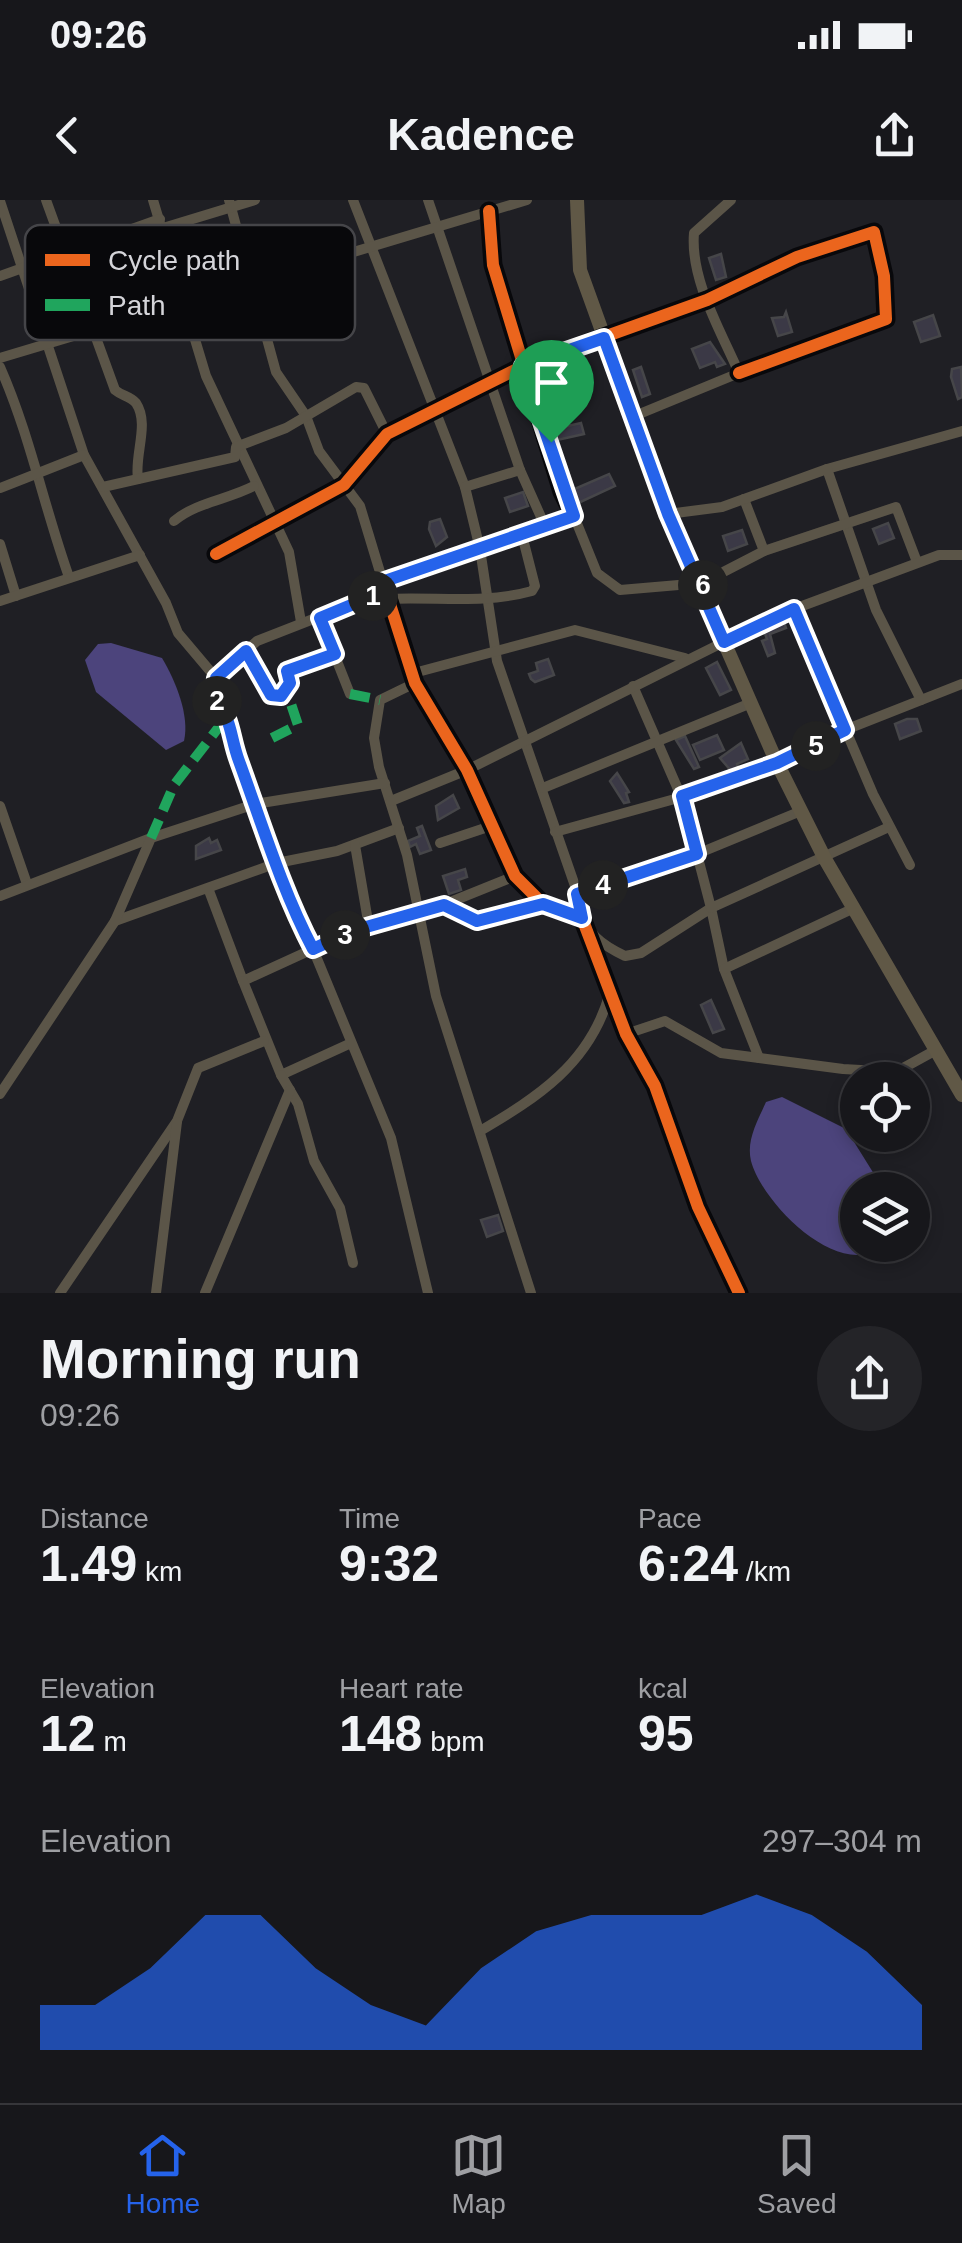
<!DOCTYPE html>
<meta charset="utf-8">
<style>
:root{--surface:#17171b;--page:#242428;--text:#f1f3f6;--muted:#9e9fa3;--line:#36363a;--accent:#2563eb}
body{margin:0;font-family:Helvetica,sans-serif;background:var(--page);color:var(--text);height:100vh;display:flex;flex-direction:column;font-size:38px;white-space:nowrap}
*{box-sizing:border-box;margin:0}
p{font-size:32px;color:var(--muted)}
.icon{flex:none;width:55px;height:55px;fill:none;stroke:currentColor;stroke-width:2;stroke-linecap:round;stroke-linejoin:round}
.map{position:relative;height:1093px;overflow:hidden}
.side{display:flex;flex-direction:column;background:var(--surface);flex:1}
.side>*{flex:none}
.buttons{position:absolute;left:840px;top:862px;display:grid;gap:20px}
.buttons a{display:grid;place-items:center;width:90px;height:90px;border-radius:50%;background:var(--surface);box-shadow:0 5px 15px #0003,0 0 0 2px var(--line);font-size:50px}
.pin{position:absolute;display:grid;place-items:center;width:85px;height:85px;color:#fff;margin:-102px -42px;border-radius:50% 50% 50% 0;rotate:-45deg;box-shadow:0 0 10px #0007}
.pin .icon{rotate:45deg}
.km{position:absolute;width:50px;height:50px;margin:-25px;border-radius:50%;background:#222;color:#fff;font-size:28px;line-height:50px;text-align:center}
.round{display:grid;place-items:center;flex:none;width:105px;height:105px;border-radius:52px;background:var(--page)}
.summary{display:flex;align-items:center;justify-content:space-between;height:170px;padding:0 40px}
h1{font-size:55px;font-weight:800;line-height:75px}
.stats{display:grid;grid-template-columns:repeat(3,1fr);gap:15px;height:170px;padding:10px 40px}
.stats div{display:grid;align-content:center}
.stats b{font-size:50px;font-weight:800}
.stats small{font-size:28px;font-weight:400}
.stats p{font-size:28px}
.chart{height:280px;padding:20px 40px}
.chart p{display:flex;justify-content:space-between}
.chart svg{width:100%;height:180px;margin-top:10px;fill:var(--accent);opacity:.7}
.status{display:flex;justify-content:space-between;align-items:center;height:70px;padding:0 50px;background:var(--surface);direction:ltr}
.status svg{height:28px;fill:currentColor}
header{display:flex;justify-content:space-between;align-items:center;height:130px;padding:0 40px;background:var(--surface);font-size:45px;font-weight:800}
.menu{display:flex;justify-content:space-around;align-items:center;height:140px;border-top:2px solid var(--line);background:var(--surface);font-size:28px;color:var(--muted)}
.menu a{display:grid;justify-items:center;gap:5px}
.menu .selected{color:var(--accent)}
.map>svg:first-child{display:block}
.water{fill:#4c447c}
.building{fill:#3b3946;stroke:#464649;stroke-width:2.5}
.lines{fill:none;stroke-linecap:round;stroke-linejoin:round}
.street{stroke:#5b5548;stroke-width:10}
.secondary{stroke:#605846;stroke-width:14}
.quiet{stroke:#20a55d;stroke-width:10;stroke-dasharray:20 10;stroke-linecap:butt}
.cycleway-casing{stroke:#08080b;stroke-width:19}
.cycleway{stroke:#eb651d;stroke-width:12}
.route-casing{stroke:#fff;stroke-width:20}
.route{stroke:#2563eb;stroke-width:12}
.key{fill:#08080b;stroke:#454549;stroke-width:2.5}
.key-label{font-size:28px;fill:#d4d4d9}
</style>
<div class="status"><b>09:26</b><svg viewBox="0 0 49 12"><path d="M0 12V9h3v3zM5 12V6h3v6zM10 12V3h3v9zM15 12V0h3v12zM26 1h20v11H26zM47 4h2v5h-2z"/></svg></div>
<header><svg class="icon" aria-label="back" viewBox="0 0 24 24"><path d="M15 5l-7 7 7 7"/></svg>Kadence<svg class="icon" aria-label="share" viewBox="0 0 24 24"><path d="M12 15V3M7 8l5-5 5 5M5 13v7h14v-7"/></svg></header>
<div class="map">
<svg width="962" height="1093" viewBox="0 0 962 1093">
<rect width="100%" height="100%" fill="#1f1f24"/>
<g class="water">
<path d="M 111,443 L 162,458 C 175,480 190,515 184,541 L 166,550 L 96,492 L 85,460 L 98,444 Z"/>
<path d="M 782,897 L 846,929 L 884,990 L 858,990 L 858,1045 L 884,1045 C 840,1083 762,1003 751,961 C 746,940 758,920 766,902 Z"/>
</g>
<g class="building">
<polygon points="721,54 726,77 716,80 709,58"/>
<polygon points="786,112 792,132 778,136 772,118 784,117"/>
<polygon points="933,115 940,136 921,142 914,122"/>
<polygon points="710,142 725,164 717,167 715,162 700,168 692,149"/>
<polygon points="641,167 650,194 642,197 633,170"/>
<polygon points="961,167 962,197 958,199 951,177 952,169"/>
<polygon points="581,223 584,234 557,240 554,229"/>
<polygon points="609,274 615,286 576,304 570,291"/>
<polygon points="523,292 528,306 510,312 505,298"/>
<polygon points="440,319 447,337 436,346 429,329 430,322"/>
<polygon points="888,323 894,338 879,344 873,329"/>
<polygon points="742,330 747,344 728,351 723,336"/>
<polygon points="784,422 786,428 770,434 775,453 768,456 762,441 767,439 764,431"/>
<polygon points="548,459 554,475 535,482 531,479 529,474 538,471 536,463"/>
<polygon points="717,462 731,490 720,495 706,468"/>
<polygon points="907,519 917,519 921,531 900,539 895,524"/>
<polygon points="717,535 724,550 700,560 693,545"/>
<polygon points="685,536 699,567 694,569 676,540"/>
<polygon points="741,543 748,559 737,564 739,571 733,573 720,558"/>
<polygon points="617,573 629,592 626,593 629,602 624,603 610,581"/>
<polygon points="453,595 459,608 438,620 436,606"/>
<polygon points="422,626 431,650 420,654 416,644 410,647 408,641 420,636 417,628"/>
<polygon points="209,638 211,643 217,640 221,650 196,659 196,646"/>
<polygon points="465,669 467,677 458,680 461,690 449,694 443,676"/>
<polygon points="711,800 724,829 713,833 701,805"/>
<polygon points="498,1015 503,1031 487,1037 481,1020"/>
</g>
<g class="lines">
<g class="street">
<path d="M 46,0 L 115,190 C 122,196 130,196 136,203 C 150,224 134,255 138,279"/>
<polyline points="153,0 206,176 289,352 301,422"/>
<polyline points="229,0 276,172 306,216 319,251 360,306 383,382"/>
<path d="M 353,0 L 465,287 L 480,349 L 497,461 L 582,706 C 582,732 604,746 625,756 L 641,753 L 711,708 L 724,769 L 759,858"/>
<polyline points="428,0 520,270 545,326"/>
<polyline points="0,1 84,255 166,403 178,433 216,478"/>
<polyline points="489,11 493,65 562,292 574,316 383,382 415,483 467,570 515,676 543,704 582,718 626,834 655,886 698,1007 739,1093"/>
<polyline points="163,28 255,0"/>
<polyline points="0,76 160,19"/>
<polyline points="0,158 527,0"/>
<path d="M 0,167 C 30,235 44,307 69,377"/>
<path d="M 632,217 L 739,173 C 721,131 690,80 694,33 L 731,0"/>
<polyline points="827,269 962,231"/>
<polyline points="103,287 235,257 236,247 286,228 356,187 364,188 387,234"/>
<polyline points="465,287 520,270"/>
<polyline points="0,288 84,255"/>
<polyline points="744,299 764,351"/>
<polyline points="668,314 722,307 827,269 876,410 921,500"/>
<polyline points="574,316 597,373 620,390 702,383 764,351 896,307 917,362"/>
<path d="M 174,321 C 197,302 227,300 254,286"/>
<polyline points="0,344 16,396"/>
<polyline points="216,354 344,285 387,234 523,166 707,100 797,57 874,32 884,76 886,119 739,173"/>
<polyline points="385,391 257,441 216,478 215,497 229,514 237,554 277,663 337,651 399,628"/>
<path d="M 385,399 C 436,396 481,405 532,391 L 535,386 L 522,335"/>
<polyline points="0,401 140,355"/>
<polyline points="794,409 873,594 910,665"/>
<polyline points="320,418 350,494"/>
<polyline points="245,451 271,495 281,496 290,483 287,471 335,454"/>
<polyline points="414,473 575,430 685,458"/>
<polyline points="415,483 380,500 374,538 379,567 407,655 436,796 531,1093"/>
<polyline points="633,486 684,603 697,654 801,611"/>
<polyline points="543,588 751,503"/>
<polyline points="391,601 467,570 778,415 939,355 962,355"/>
<polyline points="0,606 27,684"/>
<polyline points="555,632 682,597 777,563 845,530 962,484"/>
<polyline points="440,643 491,626"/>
<polyline points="355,645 369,727"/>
<polyline points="577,694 697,654 711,708 889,627"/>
<polyline points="0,696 151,638"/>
<polyline points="443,705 515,676"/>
<polyline points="115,721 277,663 313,749 243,781 208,688"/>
<polyline points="724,769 852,709"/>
<polyline points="243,781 281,875 349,844"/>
<polyline points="626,834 665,821 721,853 843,869 896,872 936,850"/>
<polyline points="281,875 298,904 314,961 340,1008 353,1063"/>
<polyline points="0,894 115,721 151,638 255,604 385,583"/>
<path d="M 480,931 C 538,897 589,864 609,796"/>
<polyline points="60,1093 177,921 198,868 264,841"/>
<polyline points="156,1093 177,922"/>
<polyline points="205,1093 290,890"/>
<polyline points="428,1093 391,938 313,749 352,731 443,705 477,721 543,704"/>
</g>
<polyline class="secondary" points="577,0 580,70 668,314 777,563 825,659 962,895"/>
<g class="quiet">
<polyline points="350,494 380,500"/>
<polyline points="272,538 298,525 287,492"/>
<polyline points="151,638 174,585 229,514"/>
</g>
<g class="cycleway-casing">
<g id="cycleway">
<polyline points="489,11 493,65 562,292 574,316 383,382 415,483 467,570 515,676 543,704 582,718 626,834 655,886 698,1007 739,1093"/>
<polyline points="216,354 344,285 387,234 523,166 707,100 797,57 874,32 884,76 886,119 739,173"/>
</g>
</g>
<use href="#cycleway" class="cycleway"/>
</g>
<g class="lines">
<g class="route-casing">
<path id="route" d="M 604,138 L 668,314 L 724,442 L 794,409 L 845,530 L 777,563 L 682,596 L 697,654 L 577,694 L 582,718 L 543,704 L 477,721 L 444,705 L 352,731 L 313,749 C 282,690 262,624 239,561 C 230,537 232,518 214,497 L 216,478 L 246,451 L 271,495 L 281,496 L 290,483 L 287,471 L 335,454 L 320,418 L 385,391 L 382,382 L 574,316 L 523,166 Z"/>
</g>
<use href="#route" class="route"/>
</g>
<rect x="25" y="25" width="330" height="115" rx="15" class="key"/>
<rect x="45" y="54" width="45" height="12" fill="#eb651d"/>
<rect x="45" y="99" width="45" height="12" fill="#20a55d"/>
<g class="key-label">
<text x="108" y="70">Cycle path</text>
<text x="108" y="115">Path</text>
</g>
</svg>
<div class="buttons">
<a><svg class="icon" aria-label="locate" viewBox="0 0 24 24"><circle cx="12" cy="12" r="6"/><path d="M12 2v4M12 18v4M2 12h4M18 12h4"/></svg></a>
<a><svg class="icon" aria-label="layers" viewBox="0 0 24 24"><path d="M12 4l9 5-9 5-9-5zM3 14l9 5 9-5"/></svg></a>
</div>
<div class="pin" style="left:551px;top:242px;background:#1e9e55"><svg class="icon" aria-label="arrive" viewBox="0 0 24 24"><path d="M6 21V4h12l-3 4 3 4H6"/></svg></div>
<b class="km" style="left:373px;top:396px">1</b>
<b class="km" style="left:217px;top:501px">2</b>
<b class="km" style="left:345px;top:735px">3</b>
<b class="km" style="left:603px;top:685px">4</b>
<b class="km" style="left:816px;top:546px">5</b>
<b class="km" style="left:703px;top:385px">6</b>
</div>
<section class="side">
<div class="summary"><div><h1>Morning run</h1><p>09:26</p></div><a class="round"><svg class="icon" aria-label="share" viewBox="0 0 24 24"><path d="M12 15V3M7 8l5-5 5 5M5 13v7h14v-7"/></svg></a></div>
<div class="stats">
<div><p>Distance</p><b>1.49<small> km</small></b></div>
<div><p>Time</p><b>9:32</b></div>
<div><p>Pace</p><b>6:24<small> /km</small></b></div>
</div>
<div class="stats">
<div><p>Elevation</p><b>12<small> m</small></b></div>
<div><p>Heart rate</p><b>148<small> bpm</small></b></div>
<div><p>kcal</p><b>95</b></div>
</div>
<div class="chart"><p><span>Elevation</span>297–304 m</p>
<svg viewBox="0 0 160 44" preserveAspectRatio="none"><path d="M0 44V33L10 33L20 24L30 11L40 11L50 24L60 33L70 38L80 24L90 15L100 11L110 11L120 11L130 6L140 11L150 20L160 33V44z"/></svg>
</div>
</section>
<nav class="menu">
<a class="selected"><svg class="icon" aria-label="home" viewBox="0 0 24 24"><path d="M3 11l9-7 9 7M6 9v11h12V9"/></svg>Home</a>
<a><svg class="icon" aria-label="map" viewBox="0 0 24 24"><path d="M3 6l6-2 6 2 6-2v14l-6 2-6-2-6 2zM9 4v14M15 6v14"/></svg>Map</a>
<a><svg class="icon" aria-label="saved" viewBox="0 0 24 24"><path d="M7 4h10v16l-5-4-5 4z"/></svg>Saved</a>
</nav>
